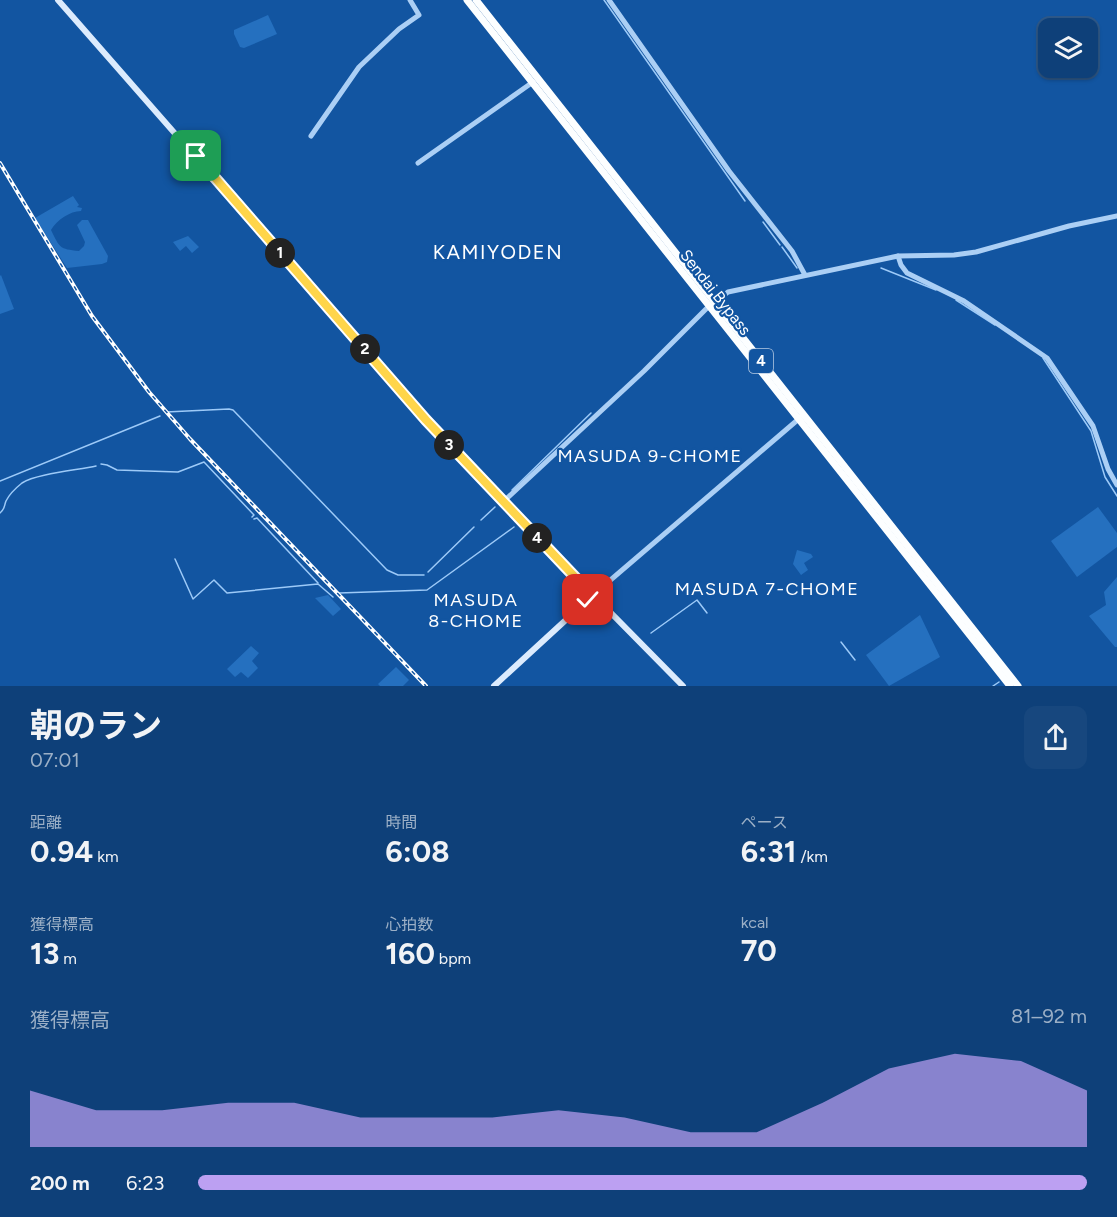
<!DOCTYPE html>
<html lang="ja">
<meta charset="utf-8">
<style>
:root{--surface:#0e4079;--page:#17477e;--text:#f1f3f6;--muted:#9bafc6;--line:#2e598a;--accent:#bca0f2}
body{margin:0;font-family:Figtree,"Noto Sans JP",sans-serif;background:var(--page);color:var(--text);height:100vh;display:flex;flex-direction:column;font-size:22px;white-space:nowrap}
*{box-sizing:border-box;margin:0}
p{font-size:20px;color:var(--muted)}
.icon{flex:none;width:33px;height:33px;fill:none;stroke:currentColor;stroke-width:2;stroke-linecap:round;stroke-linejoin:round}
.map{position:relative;height:686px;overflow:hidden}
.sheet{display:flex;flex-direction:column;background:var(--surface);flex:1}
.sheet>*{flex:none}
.fabs{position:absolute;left:1038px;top:18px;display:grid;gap:12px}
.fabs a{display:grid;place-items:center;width:60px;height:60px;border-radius:12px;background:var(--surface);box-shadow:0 2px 4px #0004,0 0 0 2px var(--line);font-size:30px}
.pin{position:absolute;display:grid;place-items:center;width:51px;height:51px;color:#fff;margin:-26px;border-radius:12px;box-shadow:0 3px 9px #0006}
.km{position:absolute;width:30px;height:30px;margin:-15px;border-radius:50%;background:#222;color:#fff;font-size:16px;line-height:30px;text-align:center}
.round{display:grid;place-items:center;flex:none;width:63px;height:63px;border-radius:12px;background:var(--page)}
.summary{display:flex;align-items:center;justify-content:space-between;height:102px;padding:0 30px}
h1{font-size:33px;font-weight:700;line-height:45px}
.metrics{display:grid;grid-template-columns:repeat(3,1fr);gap:9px;height:102px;padding:6px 30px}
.metrics div{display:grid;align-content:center}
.metrics b{font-size:30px;font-weight:700}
.metrics small{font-size:16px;font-weight:400}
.metrics p{font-size:16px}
.chart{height:168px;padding:12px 30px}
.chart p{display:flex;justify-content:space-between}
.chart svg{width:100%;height:108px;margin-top:6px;fill:var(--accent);opacity:.7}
ul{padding:0 30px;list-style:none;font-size:20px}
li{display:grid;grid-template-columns:96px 72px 1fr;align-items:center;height:45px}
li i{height:15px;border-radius:8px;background:var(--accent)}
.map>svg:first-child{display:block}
.green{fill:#2570bf}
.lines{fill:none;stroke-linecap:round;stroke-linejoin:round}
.stream{stroke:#9dcaf8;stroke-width:1.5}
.tertiary{stroke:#abcff5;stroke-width:5}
.secondary{stroke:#dcebfd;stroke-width:6}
.trunk{stroke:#fcfeff;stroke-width:7}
.rail-casing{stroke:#fff;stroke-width:4}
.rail{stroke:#1255a1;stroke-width:1.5;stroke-dasharray:4.5;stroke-linecap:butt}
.route-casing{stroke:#fff;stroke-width:12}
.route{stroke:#ffd54a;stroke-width:8}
.labels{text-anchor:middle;stroke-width:4.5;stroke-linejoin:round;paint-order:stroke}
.shield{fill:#1255a1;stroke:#b8cce3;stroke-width:1.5}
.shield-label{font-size:15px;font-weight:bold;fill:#fff}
.street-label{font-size:16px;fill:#fff;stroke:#1255a1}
.neighbourhood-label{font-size:18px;letter-spacing:1.5px;fill:#fff;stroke:#1255a1}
.quarter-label{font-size:20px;letter-spacing:1.5px;fill:#fff;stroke:#1255a1}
</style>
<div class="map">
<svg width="1117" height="686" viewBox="0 0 1117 686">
<rect width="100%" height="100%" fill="#1255a1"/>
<g class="green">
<polygon points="268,15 277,34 244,48 240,47 234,34 234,30"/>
<path d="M 73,196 L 79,205 L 77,207 L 82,208 L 81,211 C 70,211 57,220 51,230 C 60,248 59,249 79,251 L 84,246 L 85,242 L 77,225 L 82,220 L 88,220 L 108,256 L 107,262 L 102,264 L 67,268 L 35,218 Z"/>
<polygon points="188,236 199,247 192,253 186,246 180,251 173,242"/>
<polygon points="1,275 14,309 0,314 0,276"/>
<polygon points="1098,507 1117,533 1117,547 1077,577 1051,541"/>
<polygon points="797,550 811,554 813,557 804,563 808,570 801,575 793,564"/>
<polygon points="1117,577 1117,647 1115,647 1089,616 1106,605 1104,592"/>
<polygon points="328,595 341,609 333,616 315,598"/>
<polygon points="920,615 940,657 889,686 866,655"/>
<polygon points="251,646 259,653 252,661 258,668 248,678 241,672 235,677 227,669"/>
<polygon points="396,667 409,680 403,686 380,686 378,684"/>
</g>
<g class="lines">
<g class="stream">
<polyline points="604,0 745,201"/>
<polyline points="763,222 780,245"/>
<polyline points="782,247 797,268"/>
<polyline points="881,268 936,290"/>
<polyline points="956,300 995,325"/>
<polyline points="1043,358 1091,431 1105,477 1117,496"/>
<polyline points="166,412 229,409 233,410 387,570 398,575 424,575"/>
<polyline points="101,464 107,465 117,470 178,472 204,462 254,515 252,517"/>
<polyline points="0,481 160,416"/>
<polyline points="512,490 591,413"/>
<path d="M 0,513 C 5,509 4,506 6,501 C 9,495 17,487 22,483 C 36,474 78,470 96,466"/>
<polyline points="254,519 257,518 318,583"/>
<polyline points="481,520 495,507"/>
<polyline points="175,559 193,599 214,580 227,593 318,584 333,597"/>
<polyline points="428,572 474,527"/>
<polyline points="339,593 427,590 514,527"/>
<polyline points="651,633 697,600 707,613"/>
<polyline points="841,642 855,660"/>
<polyline points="993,686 999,682"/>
</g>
<g class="tertiary">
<polyline points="609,0 729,171 792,251 805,275"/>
<polyline points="311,136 359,67 399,29 419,15 410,0"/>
<polyline points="418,163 533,82"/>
<polyline points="898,256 901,265 907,273 964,301 1047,358 1093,426 1108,469 1117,485"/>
<polyline points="503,502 644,371 706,309 728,292 898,256 954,255 976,252 1069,226 1117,216"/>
<polyline points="593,595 801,417"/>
</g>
<g class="secondary">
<polyline points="58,0 426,420 545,546 683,686"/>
<polyline points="494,686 593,595"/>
</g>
<g class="trunk">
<polyline points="467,0 1010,686"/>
<polyline points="476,0 1018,686"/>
</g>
<g class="rail-casing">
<polyline id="rail" points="0,163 92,316 149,392 190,439 426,686"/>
</g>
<use href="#rail" class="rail"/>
</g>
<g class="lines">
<g class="route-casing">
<polyline id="route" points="196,156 426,420 593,596 588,600"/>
</g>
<use href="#route" class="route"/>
</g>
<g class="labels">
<rect class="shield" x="749" y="349" width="24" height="24" rx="4.5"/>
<g class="shield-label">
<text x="761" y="366">4</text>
</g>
<g class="street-label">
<text transform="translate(716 292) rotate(52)" y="6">Sendai Bypass</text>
</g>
<g class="neighbourhood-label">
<text x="650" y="462">MASUDA 9-CHOME</text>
<text x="767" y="595">MASUDA 7-CHOME</text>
<text x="476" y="606">MASUDA<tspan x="476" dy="21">8-CHOME</tspan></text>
</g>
<g class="quarter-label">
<text x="498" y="259">KAMIYODEN</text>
</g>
</g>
</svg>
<div class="fabs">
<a><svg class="icon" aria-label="layers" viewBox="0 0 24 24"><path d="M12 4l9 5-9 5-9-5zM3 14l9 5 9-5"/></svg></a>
</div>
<div class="pin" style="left:196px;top:156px;background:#1e9e55"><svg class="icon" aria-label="arrive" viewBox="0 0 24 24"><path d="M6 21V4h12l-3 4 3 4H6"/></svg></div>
<div class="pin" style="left:588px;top:600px;background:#d93025"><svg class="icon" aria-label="check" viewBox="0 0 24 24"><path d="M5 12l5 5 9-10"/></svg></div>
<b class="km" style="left:280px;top:253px">1</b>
<b class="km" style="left:365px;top:349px">2</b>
<b class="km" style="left:449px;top:445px">3</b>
<b class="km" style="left:537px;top:538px">4</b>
</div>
<section class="sheet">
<div class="summary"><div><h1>朝のラン</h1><p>07:01</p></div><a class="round"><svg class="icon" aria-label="share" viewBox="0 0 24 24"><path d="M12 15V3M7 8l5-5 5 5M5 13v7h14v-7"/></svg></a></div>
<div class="metrics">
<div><p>距離</p><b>0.94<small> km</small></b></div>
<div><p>時間</p><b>6:08</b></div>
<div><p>ペース</p><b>6:31<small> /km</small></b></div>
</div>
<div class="metrics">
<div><p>獲得標高</p><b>13<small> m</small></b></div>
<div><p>心拍数</p><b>160<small> bpm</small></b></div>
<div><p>kcal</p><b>70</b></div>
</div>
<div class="chart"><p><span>獲得標高</span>81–92 m</p>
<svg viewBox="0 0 160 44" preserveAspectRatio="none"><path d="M0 44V21L10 29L20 29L30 26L40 26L50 32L60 32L70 32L80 29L90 32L100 38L110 38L120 26L130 12L140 6L150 9L160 21V44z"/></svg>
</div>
<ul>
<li><b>200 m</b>6:23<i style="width:100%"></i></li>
</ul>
</section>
